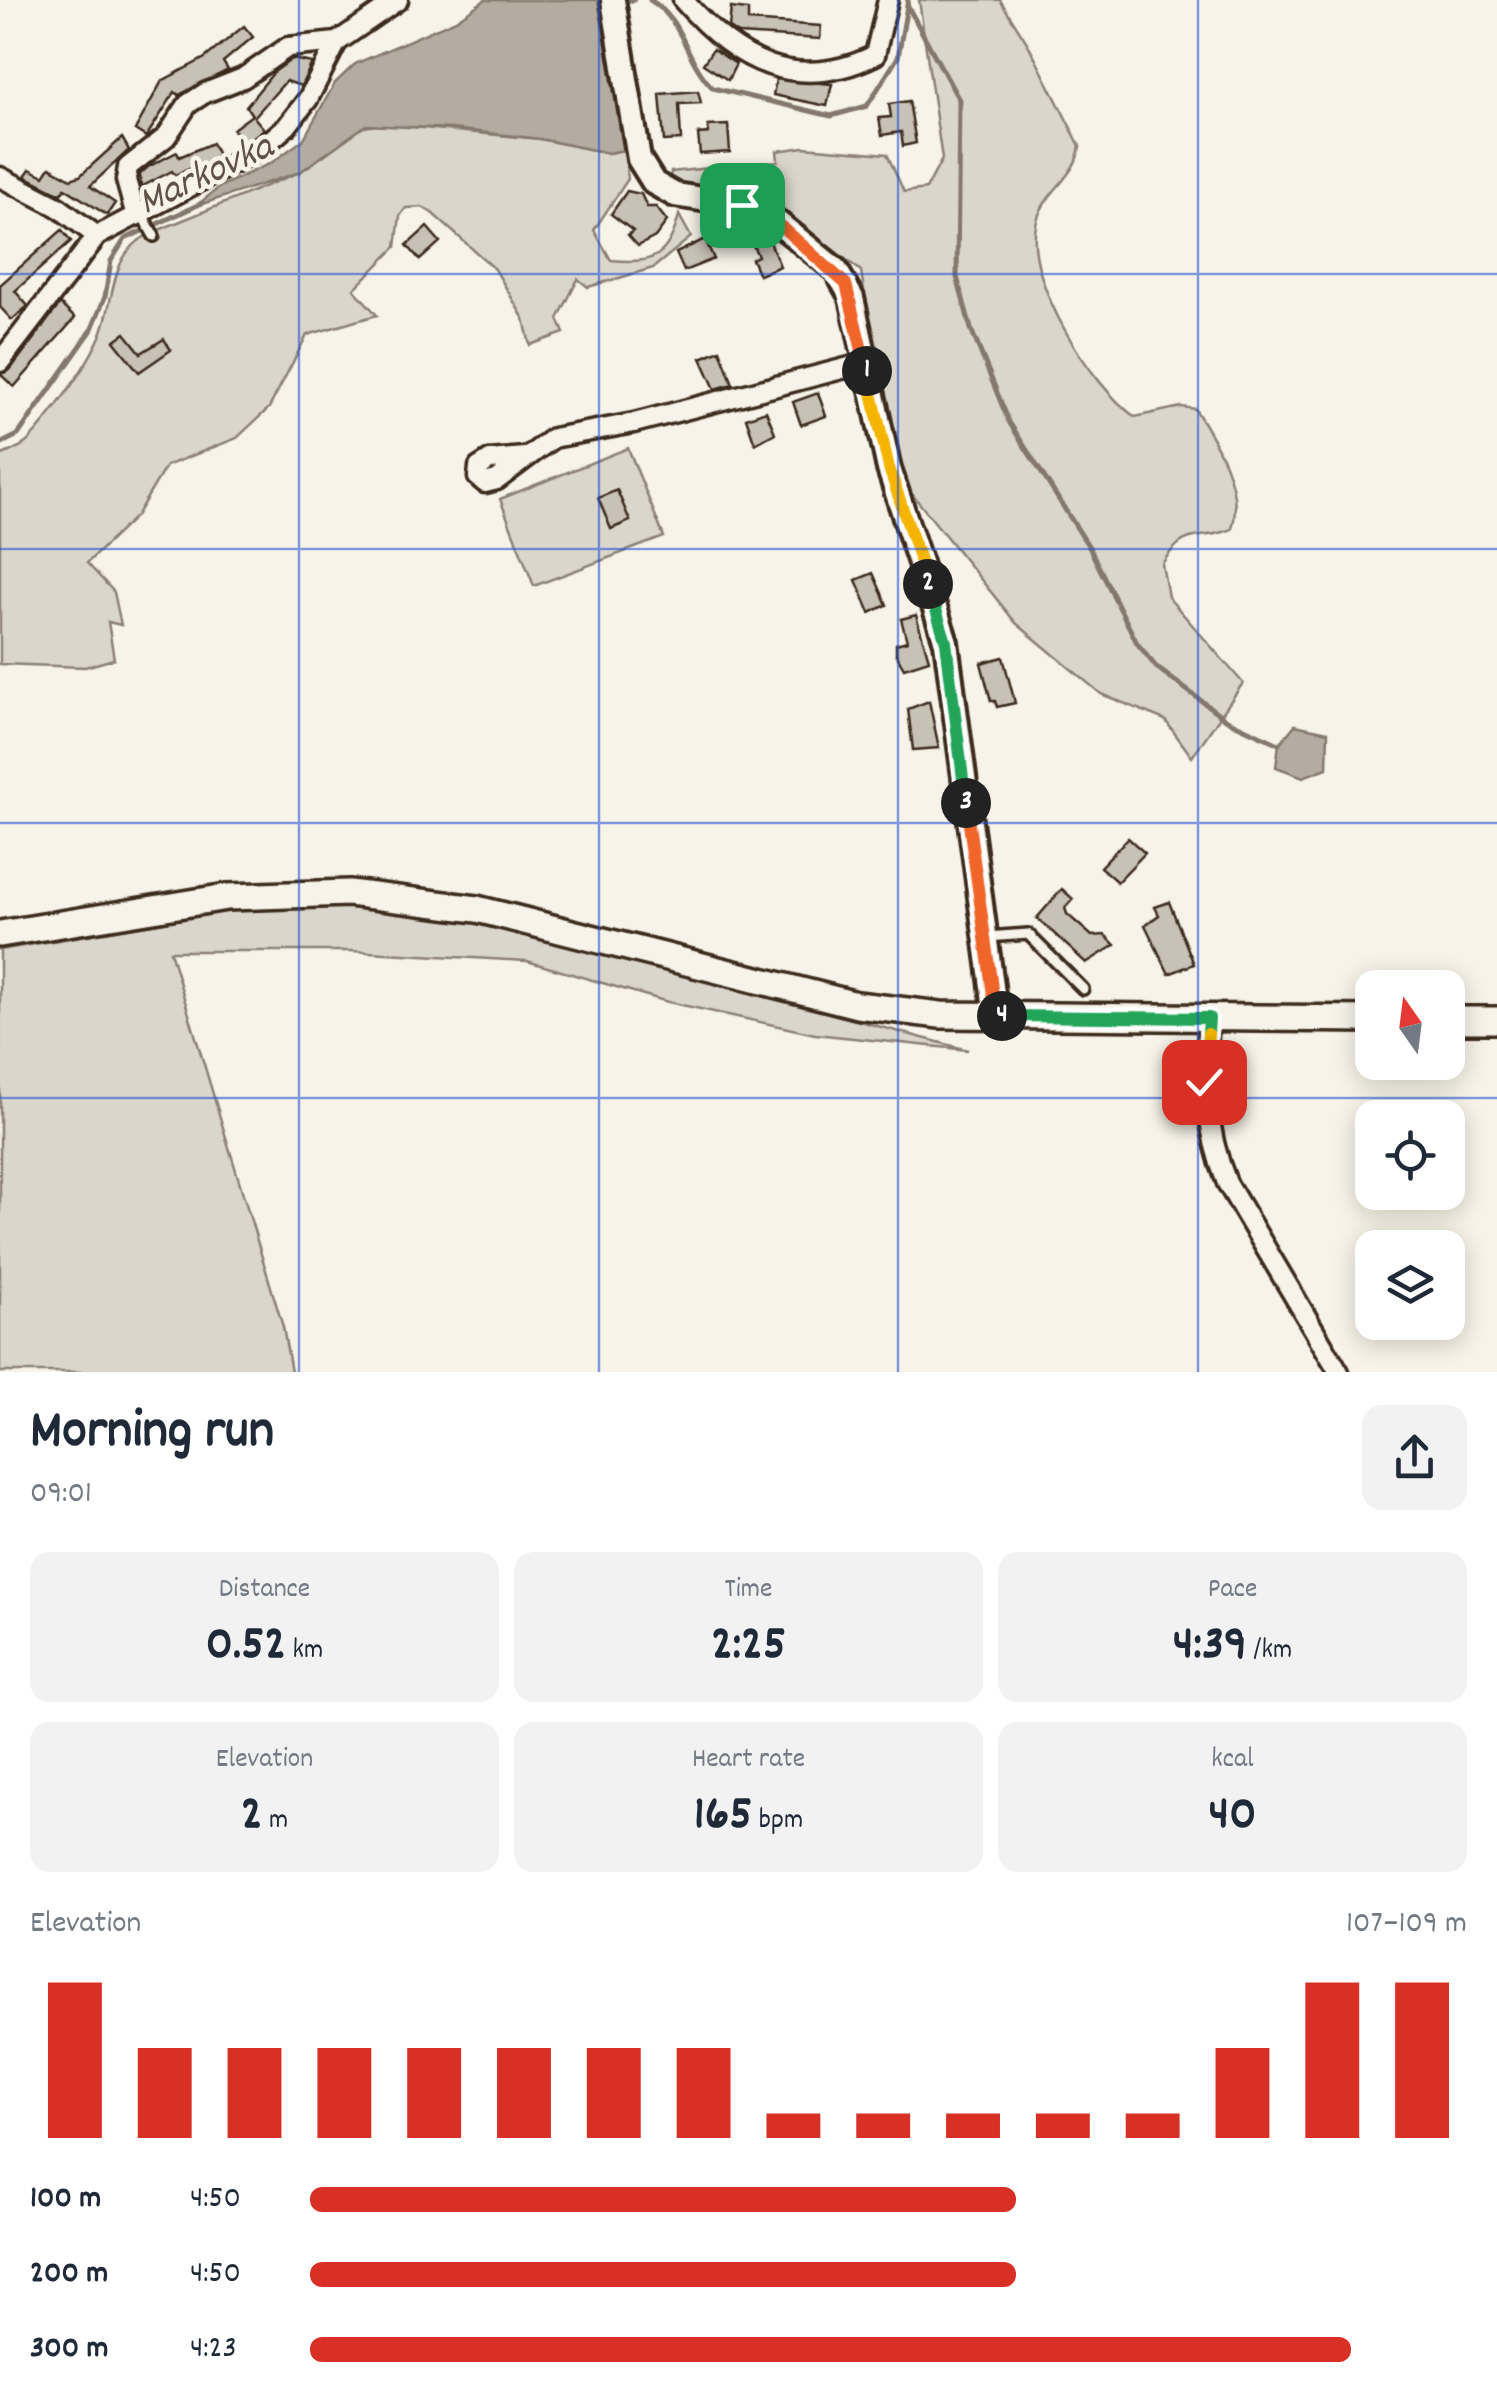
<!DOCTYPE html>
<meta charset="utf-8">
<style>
:root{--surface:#fff;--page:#f2f2f3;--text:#1f2937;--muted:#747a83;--accent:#d93025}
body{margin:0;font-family:Dekko,sans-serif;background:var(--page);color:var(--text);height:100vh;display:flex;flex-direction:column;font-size:38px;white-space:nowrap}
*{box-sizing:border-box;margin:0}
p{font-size:32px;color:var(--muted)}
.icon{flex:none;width:55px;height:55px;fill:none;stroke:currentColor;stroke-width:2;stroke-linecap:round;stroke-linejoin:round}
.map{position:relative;height:1372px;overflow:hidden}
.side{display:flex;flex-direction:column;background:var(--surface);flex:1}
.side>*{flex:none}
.needle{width:65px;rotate:346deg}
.tools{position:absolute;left:1355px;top:970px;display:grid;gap:20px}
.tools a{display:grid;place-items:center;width:110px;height:110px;border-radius:20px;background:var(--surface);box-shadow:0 5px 25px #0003;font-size:50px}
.pin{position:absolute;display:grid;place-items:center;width:85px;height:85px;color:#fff;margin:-42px;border-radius:20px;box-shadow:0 5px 15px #0006}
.km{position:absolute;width:50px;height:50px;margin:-25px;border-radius:50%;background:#222;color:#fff;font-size:28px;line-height:50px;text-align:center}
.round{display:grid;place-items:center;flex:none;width:105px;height:105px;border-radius:20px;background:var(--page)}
.summary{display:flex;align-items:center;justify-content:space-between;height:170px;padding:0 30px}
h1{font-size:55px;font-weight:700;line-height:75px}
.stats{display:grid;grid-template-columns:repeat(3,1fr);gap:15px;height:170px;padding:10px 30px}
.stats div{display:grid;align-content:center;border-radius:20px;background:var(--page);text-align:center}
.stats b{font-size:50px;font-weight:700}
.stats small{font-size:28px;font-weight:400}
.stats p{font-size:28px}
.chart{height:280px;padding:20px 30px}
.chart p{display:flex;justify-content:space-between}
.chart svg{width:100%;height:180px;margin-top:10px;stroke:var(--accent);stroke-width:6}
ul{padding:0 30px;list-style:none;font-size:32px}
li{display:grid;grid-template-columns:160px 120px 1fr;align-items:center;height:75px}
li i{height:25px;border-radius:12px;background:var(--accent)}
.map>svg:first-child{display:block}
.green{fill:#dbd6cb;stroke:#8b8074;stroke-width:2.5}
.water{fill:#b4aca0;stroke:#84786c;stroke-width:2.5}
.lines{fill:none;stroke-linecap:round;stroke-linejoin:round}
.stream{stroke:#84786c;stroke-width:5}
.building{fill:#c8c1b6;stroke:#3b2a1e;stroke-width:2.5}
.service-casing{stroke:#3b2a1e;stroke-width:16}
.minor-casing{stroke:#3b2a1e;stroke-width:25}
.tertiary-casing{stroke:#3b2a1e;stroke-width:30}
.secondary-casing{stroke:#3b2a1e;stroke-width:32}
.service{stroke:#f7f3e8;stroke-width:9}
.minor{stroke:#f7f3e8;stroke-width:18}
.tertiary{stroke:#f7f3e8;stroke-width:22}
.secondary{stroke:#f7f3e8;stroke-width:25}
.split-1-casing{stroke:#fff;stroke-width:20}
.split-2-casing{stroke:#fff;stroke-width:20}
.split-3-casing{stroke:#fff;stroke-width:20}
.split-4-casing{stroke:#fff;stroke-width:20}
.split-5-casing{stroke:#fff;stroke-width:20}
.split-6-casing{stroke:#fff;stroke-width:20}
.split-1{stroke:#f0652b;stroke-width:12}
.split-2{stroke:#f5b400;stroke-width:12}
.split-3{stroke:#22a559;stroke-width:12}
.split-4{stroke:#f0652b;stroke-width:12}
.split-5{stroke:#22a559;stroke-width:12}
.split-6{stroke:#f5b400;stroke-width:12}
.grid{fill:none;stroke:#1d4ed8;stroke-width:2.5;stroke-opacity:0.55}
.labels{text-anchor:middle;stroke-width:9;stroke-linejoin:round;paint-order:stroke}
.water-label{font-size:40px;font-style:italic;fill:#5f5145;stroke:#f7f3e8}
</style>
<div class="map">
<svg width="1497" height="1372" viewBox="0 0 1497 1372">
<rect width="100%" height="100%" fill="#f7f3e8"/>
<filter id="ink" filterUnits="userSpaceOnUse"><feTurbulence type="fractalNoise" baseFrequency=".01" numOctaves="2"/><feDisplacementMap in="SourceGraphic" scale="20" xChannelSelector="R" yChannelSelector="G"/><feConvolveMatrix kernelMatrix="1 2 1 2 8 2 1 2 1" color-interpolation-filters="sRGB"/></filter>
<g filter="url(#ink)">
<g class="green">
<path d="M 919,0 L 1000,0 L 1028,44 L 1080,146 C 1076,179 1042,192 1036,225 C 1025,281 1091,385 1135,417 L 1181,407 L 1195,409 C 1216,442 1244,489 1232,529 C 1197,543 1187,525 1162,564 L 1168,597 L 1243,683 L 1192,757 L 1165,720 L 1101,694 L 1016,623 L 891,468 L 861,271 L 781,210 L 757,199 L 668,189 L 671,172 L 778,161 L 777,151 L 804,147 L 887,154 L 904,192 L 926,189 L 942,159 Z"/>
<path d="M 381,124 L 540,139 L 608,153 L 624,150 L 628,179 L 594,230 L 611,260 C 654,265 669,256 679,215 L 691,237 L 653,268 L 588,287 L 578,279 L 558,319 L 564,333 L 530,345 L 524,319 L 495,269 L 432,213 L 422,207 L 406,208 L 400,216 L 396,247 L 354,289 L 377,315 L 307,335 L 269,408 L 237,438 L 166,466 L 136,516 L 87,563 L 114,592 L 121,625 L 108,622 L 114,659 L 85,667 L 0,664 L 0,456 C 9,452 20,448 27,442 C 50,418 89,364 101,334 C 116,297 108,256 149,234 L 300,172 L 359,128 Z"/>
<polygon points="628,448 664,537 534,586 500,499"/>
<polygon points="323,904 424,911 535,935 968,1050 815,1034 668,1002 527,961 351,951 170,951 283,1327 291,1372 0,1372 0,950 233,910"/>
</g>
<g class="water">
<polygon points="485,0 598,0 624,150 608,153 540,139 452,129 366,125 300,172 196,206 221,186 271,163 303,140 335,83 355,64 456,20"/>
<polygon points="1295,725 1328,732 1327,768 1303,777 1276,767 1279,744"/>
</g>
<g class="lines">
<g class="stream">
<path d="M 650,0 C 684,20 685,61 713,88 L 831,116 L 867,106 L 898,57 L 908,0"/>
<polyline points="621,2 634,0"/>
<polyline points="907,5 959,100 957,277 971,329 1009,422 1089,547 1137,643 1156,667 1227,720 1279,744"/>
<polyline points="0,444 18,435 91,331 105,297 111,261 125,239 202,203"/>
</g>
</g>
<g class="building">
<polygon points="731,8 748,10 748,21 821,26 820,39 738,34 729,28"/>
<polygon points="244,26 253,37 223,62 228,70 179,95 175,92 146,137 135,130 162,81 205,58"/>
<polygon points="713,49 736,64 728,80 703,64"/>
<polygon points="292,59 312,63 301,86 286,81 254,117 264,129 244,144 233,129 252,115 246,106 274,72"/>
<polygon points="776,79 832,84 827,106 773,95"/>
<polygon points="698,91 701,103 679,104 681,140 664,141 660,94"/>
<polygon points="909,101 916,143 903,146 901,132 882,135 879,118 891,117 889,104"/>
<polygon points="728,125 730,152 700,154 698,134 709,133 708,126"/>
<polygon points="122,138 129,150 90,186 115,203 107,215 65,188 61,194 25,176 30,169 44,176 50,167 71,179 80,176"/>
<polygon points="212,143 219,157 191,172 189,169 175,175 172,171 141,187 140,174 148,167 177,152 179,157"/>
<polygon points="627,191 641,194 647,207 656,207 667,221 655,237 638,246 628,235 633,231 611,214"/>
<polygon points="743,224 766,232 780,266 759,275 752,259 758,256"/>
<polygon points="427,227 440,242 420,260 407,245"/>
<polygon points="62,230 71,241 15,291 28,306 12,320 0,307 0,285"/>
<polygon points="705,239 714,259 684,271 676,253"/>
<polygon points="60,304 75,318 14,387 0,374 10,370"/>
<polygon points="125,333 141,353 164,339 171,350 139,372 114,341"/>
<polygon points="720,350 733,384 715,389 701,358"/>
<polygon points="818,393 826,416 801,425 793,402"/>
<polygon points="766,411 775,433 755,444 746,418"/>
<polygon points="617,490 630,521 611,529 598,498"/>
<polygon points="873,573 887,605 870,613 856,580"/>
<polygon points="916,615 929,660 904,668 896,654 896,644 907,641 901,619"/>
<polygon points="1003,657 1015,703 997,707 995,701 991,701 981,663"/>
<polygon points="929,701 939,748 913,750 908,709"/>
<polygon points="1128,838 1145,853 1117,882 1100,867"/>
<polygon points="1062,889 1073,899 1065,908 1067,914 1092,936 1105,935 1115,945 1086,963 1037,918"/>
<polygon points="1169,902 1194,964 1169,974 1145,925 1159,915 1155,907"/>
</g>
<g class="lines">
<g class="service-casing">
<g id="service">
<polyline points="141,213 154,236"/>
<polyline points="987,937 1028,934 1083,989"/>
</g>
</g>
<g class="minor-casing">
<g id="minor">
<path d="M 683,0 C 736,61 796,94 875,55 L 888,0"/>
<polyline points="0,177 58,207 97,236"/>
<polyline points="136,216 126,180 128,167 166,137 188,104 205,93 243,78 288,47 337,42"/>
<polyline points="0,362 97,236 259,150 287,126 308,99 337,42 398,0"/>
<polyline points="525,457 490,460 479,467 478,477 485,483 497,480 553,438 634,423 865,363"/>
<path d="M 1209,1018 C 1205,1077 1204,1127 1227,1183 L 1339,1372"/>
</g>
</g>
<g class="tertiary-casing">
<polyline id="tertiary" points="613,0 639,159 654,183 675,195 742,205 772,218 836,270 852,298 889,469 946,642 996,1016"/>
</g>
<g class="secondary-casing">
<g id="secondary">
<polyline points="0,934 227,897 349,893 477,909 857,1005 940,1015 1372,1019"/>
<polyline points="1448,1020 1497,1020"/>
</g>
</g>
<use href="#service" class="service"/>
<use href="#minor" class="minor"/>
<use href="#tertiary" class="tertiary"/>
<use href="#secondary" class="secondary"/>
</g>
</g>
<g class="lines" filter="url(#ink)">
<g class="split-1-casing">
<polyline id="split-1" points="742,205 772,218 846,284 867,371"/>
</g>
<g class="split-2-casing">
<polyline id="split-2" points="867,371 889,468 928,584"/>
</g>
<g class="split-3-casing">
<polyline id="split-3" points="928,584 946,642 966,803"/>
</g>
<g class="split-4-casing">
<polyline id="split-4" points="966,803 996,1016 1002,1016"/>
</g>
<g class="split-5-casing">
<polyline id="split-5" points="1002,1016 1209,1018 1208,1034"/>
</g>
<g class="split-6-casing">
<polyline id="split-6" points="1204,1082 1208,1034"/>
</g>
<use href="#split-1" class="split-1"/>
<use href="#split-2" class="split-2"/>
<use href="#split-3" class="split-3"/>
<use href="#split-4" class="split-4"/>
<use href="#split-5" class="split-5"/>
<use href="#split-6" class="split-6"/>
</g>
<path class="grid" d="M 299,0 L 299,1372M 599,0 L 599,1372M 898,0 L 898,1372M 1198,0 L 1198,1372M 0,274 L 1497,274M 0,549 L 1497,549M 0,823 L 1497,823M 0,1098 L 1497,1098"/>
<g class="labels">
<g class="water-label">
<text transform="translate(204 171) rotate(-25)" y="14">Markovka</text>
</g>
</g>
</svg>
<div class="tools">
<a><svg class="needle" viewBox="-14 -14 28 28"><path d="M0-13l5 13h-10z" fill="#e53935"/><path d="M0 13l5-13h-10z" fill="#747a83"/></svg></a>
<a><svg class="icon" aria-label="locate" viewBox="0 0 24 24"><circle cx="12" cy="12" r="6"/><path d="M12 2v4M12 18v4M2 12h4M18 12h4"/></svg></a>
<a><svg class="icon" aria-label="layers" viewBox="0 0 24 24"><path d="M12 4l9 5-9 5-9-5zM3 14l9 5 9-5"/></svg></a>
</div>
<div class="pin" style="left:742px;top:205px;background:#1e9e55"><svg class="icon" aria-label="arrive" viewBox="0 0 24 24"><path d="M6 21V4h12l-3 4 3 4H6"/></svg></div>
<div class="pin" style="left:1204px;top:1082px;background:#d93025"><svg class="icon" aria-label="check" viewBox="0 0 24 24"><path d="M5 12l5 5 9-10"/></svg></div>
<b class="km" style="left:867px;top:371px">1</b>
<b class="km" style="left:928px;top:584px">2</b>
<b class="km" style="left:966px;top:803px">3</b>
<b class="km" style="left:1002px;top:1016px">4</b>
</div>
<section class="side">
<div class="summary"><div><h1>Morning run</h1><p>09:01</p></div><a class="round"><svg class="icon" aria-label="share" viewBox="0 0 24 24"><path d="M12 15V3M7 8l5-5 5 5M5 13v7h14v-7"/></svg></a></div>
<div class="stats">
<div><p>Distance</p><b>0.52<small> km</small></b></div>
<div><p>Time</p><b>2:25</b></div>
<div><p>Pace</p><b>4:39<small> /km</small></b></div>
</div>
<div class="stats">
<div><p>Elevation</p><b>2<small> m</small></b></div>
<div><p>Heart rate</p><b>165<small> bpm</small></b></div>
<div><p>kcal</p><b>40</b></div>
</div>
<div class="chart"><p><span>Elevation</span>107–109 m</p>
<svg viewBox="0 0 160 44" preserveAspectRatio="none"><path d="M5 44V6M15 44V22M25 44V22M35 44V22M45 44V22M55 44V22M65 44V22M75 44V22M85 44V38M95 44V38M105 44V38M115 44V38M125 44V38M135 44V22M145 44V6M155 44V6"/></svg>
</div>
<ul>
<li><b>100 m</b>4:50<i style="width:61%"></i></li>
<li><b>200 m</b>4:50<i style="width:61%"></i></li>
<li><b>300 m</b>4:23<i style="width:90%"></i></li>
</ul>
</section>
